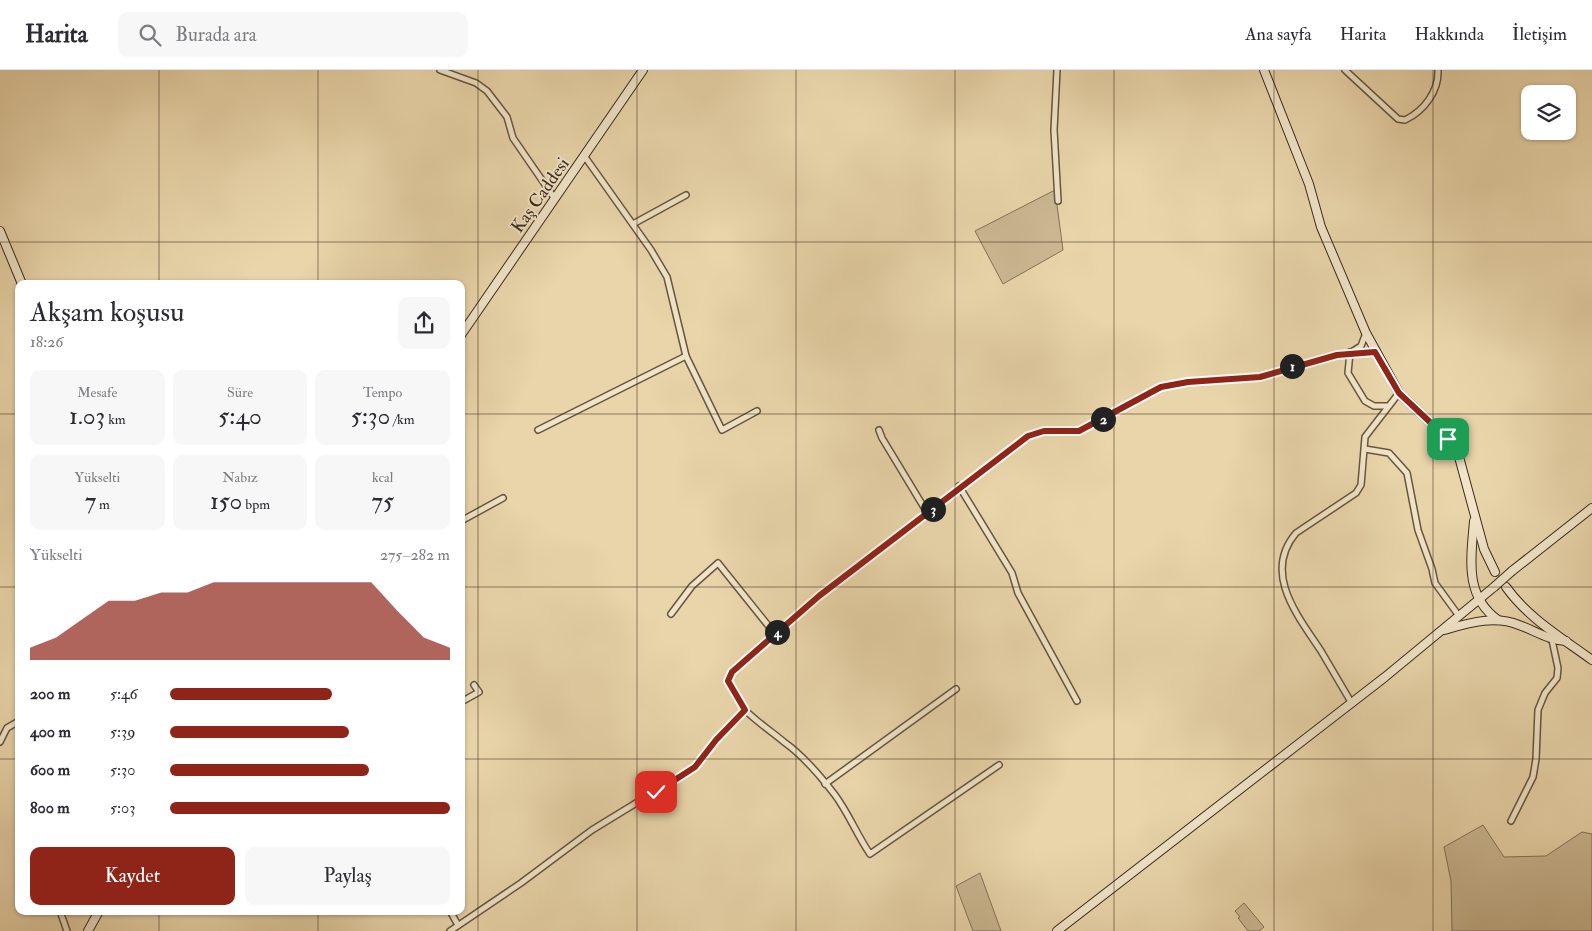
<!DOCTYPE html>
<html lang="tr">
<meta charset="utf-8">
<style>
:root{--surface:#fff;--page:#f7f7f7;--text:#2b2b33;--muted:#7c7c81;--line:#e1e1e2;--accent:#8f2418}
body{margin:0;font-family:"IM FELL Double Pica",serif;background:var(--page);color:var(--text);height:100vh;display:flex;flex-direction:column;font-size:19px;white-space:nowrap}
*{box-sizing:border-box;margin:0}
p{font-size:16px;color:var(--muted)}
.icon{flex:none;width:28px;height:28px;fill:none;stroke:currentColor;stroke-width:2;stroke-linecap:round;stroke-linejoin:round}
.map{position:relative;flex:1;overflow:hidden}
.side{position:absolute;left:15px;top:210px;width:450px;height:635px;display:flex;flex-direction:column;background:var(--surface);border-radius:10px;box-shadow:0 1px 4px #0004}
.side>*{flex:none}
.fabs{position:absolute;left:1521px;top:15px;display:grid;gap:10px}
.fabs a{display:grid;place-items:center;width:55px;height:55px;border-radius:10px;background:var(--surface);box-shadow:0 1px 4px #0004;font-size:25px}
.pin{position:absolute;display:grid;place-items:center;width:42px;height:42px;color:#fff;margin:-21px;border-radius:10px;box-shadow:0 2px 8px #0006}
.km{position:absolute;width:25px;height:25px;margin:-12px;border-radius:50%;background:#222;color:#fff;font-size:14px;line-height:25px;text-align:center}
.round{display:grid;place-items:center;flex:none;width:52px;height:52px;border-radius:10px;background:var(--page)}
.headline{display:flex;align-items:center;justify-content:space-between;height:85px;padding:0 15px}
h1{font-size:28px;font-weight:600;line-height:38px}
.figures{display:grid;grid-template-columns:repeat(3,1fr);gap:8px;height:85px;padding:5px 15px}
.figures div{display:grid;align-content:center;border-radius:10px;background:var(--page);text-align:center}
.figures b{font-size:25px;font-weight:600}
.figures small{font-size:14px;font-weight:400}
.figures p{font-size:14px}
.chart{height:140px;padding:10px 15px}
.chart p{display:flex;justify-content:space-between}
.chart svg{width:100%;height:90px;margin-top:5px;fill:var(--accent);opacity:.7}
.primary-button{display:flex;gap:10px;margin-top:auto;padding:10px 15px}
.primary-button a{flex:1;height:58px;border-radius:10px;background:var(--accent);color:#fff;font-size:20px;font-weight:600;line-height:58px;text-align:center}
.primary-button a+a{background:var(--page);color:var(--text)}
ul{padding:0 15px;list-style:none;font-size:16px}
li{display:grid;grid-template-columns:80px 60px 1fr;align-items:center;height:38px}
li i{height:12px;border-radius:6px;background:var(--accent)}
header{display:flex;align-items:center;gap:30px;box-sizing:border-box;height:70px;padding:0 25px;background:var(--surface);border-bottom:1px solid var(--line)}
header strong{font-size:24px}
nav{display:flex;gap:28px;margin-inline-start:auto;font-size:18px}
.search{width:350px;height:45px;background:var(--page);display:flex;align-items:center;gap:12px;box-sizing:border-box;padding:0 18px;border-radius:10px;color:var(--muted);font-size:19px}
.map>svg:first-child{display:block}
.green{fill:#cbb892;stroke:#827257}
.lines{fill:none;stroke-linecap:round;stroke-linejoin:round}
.street-casing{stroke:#665640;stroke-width:8}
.secondary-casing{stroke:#3a2b1c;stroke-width:10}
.street{stroke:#f1e4c8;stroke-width:5}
.secondary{stroke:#f1e4c8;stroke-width:8}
.secondary-bridge-casing{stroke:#3a2b1c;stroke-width:10;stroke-linecap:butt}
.secondary-bridge{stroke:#f1e4c8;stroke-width:8}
.route-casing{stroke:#fff;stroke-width:10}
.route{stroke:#8f2418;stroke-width:6}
.grid{fill:none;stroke:#3a2b1c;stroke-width:1;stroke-opacity:0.55}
.labels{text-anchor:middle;stroke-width:4;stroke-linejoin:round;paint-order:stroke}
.street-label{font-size:18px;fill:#3a2b1c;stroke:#f1e4c8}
</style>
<header>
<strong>Harita</strong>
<div class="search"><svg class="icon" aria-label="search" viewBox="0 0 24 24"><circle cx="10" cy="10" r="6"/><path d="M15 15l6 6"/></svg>Burada ara</div>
<nav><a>Ana sayfa</a><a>Harita</a><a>Hakkında</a><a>İletişim</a></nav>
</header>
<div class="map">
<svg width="1592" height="861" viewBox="0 0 1592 861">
<rect width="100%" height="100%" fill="#e9d5aa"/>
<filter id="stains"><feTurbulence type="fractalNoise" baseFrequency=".004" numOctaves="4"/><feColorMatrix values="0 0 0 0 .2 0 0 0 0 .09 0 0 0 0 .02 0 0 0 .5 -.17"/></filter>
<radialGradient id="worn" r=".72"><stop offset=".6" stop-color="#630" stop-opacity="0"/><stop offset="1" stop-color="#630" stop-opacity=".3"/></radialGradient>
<g class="green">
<polygon points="1055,120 1063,180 1003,214 975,161"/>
<polygon points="1483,755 1504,787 1546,786 1582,762 1592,764 1592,861 1452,861 1451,811 1444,777"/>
<polygon points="980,803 1001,861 973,861 956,816"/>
<polygon points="1244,833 1264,857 1259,861 1248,861 1238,848 1240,847 1235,841"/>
</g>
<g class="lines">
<g class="street-casing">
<g id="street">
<polyline points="440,0 476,13 487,21 507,47 513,68 555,129"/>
<polyline points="1057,0 1054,60 1058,131"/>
<path d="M 1345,0 L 1398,49 L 1405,50 C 1424,41 1439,21 1438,0"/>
<polyline points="585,87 651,180 667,207 686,286 722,360 757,341"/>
<polyline points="633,154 686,125"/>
<polyline points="1353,281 1361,276 1366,263"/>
<polyline points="1350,282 1348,303 1365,331 1374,336 1387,336"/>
<polyline points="538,360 686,286"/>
<polyline points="879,360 882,368 928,444"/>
<polyline points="1365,379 1389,383 1407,403 1418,460 1432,499 1435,513 1459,546"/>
<polyline points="959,416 1012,503 1018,523 1077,631"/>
<polyline points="461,451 503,428"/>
<polyline points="671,544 692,516 718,493 775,564"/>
<polyline points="461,632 479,622 474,615"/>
<path d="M 1351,632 C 1341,615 1331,598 1321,581 C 1298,546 1262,503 1296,463 L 1356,423 L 1361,415 L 1365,367 L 1399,323"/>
<path d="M 745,640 C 757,652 771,661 784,672 C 801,684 822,708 835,725 C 849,744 857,765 870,784 L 999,695"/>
<polyline points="0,672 7,658 19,651"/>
<polyline points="825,714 956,619"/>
<polyline points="1511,751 1533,707 1536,689 1538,640 1545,623 1557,608 1558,598 1552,570"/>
<polyline points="60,841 67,861"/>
<polyline points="450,841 458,855"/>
<polyline points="450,861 521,813 592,760 695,697 716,670 745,640 728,611 732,602 819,526 1028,366 1044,361 1079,361 1161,317 1188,312 1260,307 1337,285 1375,282"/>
</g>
</g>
<g class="secondary-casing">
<g id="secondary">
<polyline points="1264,0 1309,114 1321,157 1366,263 1399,323 1448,369 1459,387 1484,479 1495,502"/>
<polyline points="0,161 22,214"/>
<polyline points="461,265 643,0"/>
<path d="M 1474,451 C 1471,488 1464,526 1498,550"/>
<polyline points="1512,501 1592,438"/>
<path d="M 1506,517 C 1528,548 1562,568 1592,590"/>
<path d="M 1444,560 C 1469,553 1494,545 1519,555 C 1536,561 1548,570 1566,571"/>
<polyline points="88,861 99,841"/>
<polyline points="1057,861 1385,607 1494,517"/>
</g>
</g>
<use href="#street" class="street"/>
<use href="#secondary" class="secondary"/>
<g class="secondary-bridge-casing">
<polyline id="secondary-bridge" points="1494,517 1512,501"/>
</g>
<use href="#secondary-bridge" class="secondary-bridge"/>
</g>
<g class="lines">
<g class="route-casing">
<polyline id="route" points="656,722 695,697 716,670 745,640 728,611 732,602 819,526 1028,366 1044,361 1079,361 1161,317 1188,312 1260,307 1337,285 1375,282 1399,323 1448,369"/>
</g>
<use href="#route" class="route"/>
</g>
<path class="grid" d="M 159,0 L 159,214M 318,0 L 318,214M 478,0 L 478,861M 637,0 L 637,861M 796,0 L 796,861M 955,0 L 955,861M 1114,0 L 1114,861M 1274,0 L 1274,861M 1433,0 L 1433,861M 0,172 L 1592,172M 0,344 L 19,344M 461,344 L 1592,344M 0,517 L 19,517M 461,517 L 1592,517M 0,689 L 19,689M 461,689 L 1592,689M 159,841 L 159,861M 318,841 L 318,861"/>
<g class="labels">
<g class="street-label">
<text transform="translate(540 125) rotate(-55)" y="6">Kaş Caddesi</text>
</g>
</g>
<rect width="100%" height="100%" filter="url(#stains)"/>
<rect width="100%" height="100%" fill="url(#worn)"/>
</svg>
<div class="fabs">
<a><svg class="icon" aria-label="layers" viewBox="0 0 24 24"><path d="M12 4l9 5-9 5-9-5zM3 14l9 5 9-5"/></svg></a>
</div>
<div class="pin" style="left:1448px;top:369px;background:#1e9e55"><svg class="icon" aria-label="arrive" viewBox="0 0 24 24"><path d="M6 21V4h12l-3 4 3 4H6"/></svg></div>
<div class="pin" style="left:656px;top:722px;background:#d93025"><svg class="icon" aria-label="check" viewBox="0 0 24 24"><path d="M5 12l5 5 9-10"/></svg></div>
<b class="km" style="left:1292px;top:296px">1</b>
<b class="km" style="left:1103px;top:349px">2</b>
<b class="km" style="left:933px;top:439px">3</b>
<b class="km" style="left:777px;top:562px">4</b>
<section class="side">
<div class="headline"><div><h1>Akşam koşusu</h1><p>18:26</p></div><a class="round"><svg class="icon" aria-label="share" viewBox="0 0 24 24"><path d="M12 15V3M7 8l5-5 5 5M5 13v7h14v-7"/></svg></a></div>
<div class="figures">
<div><p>Mesafe</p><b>1.03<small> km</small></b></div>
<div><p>Süre</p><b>5:40</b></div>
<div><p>Tempo</p><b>5:30<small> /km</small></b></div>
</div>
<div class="figures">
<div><p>Yükselti</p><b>7<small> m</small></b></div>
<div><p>Nabız</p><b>150<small> bpm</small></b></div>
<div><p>kcal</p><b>75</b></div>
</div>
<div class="chart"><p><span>Yükselti</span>275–282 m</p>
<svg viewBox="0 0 160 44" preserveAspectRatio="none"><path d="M0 44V38L10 33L20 24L30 15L40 15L50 11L60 11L70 6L80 6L90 6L100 6L110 6L120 6L130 6L140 20L150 33L160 38V44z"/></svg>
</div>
<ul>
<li><b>200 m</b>5:46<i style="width:58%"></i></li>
<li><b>400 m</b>5:39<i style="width:64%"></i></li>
<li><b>600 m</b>5:30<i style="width:71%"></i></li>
<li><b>800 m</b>5:03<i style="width:100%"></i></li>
</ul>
<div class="primary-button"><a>Kaydet</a><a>Paylaş</a></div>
</section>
</div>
